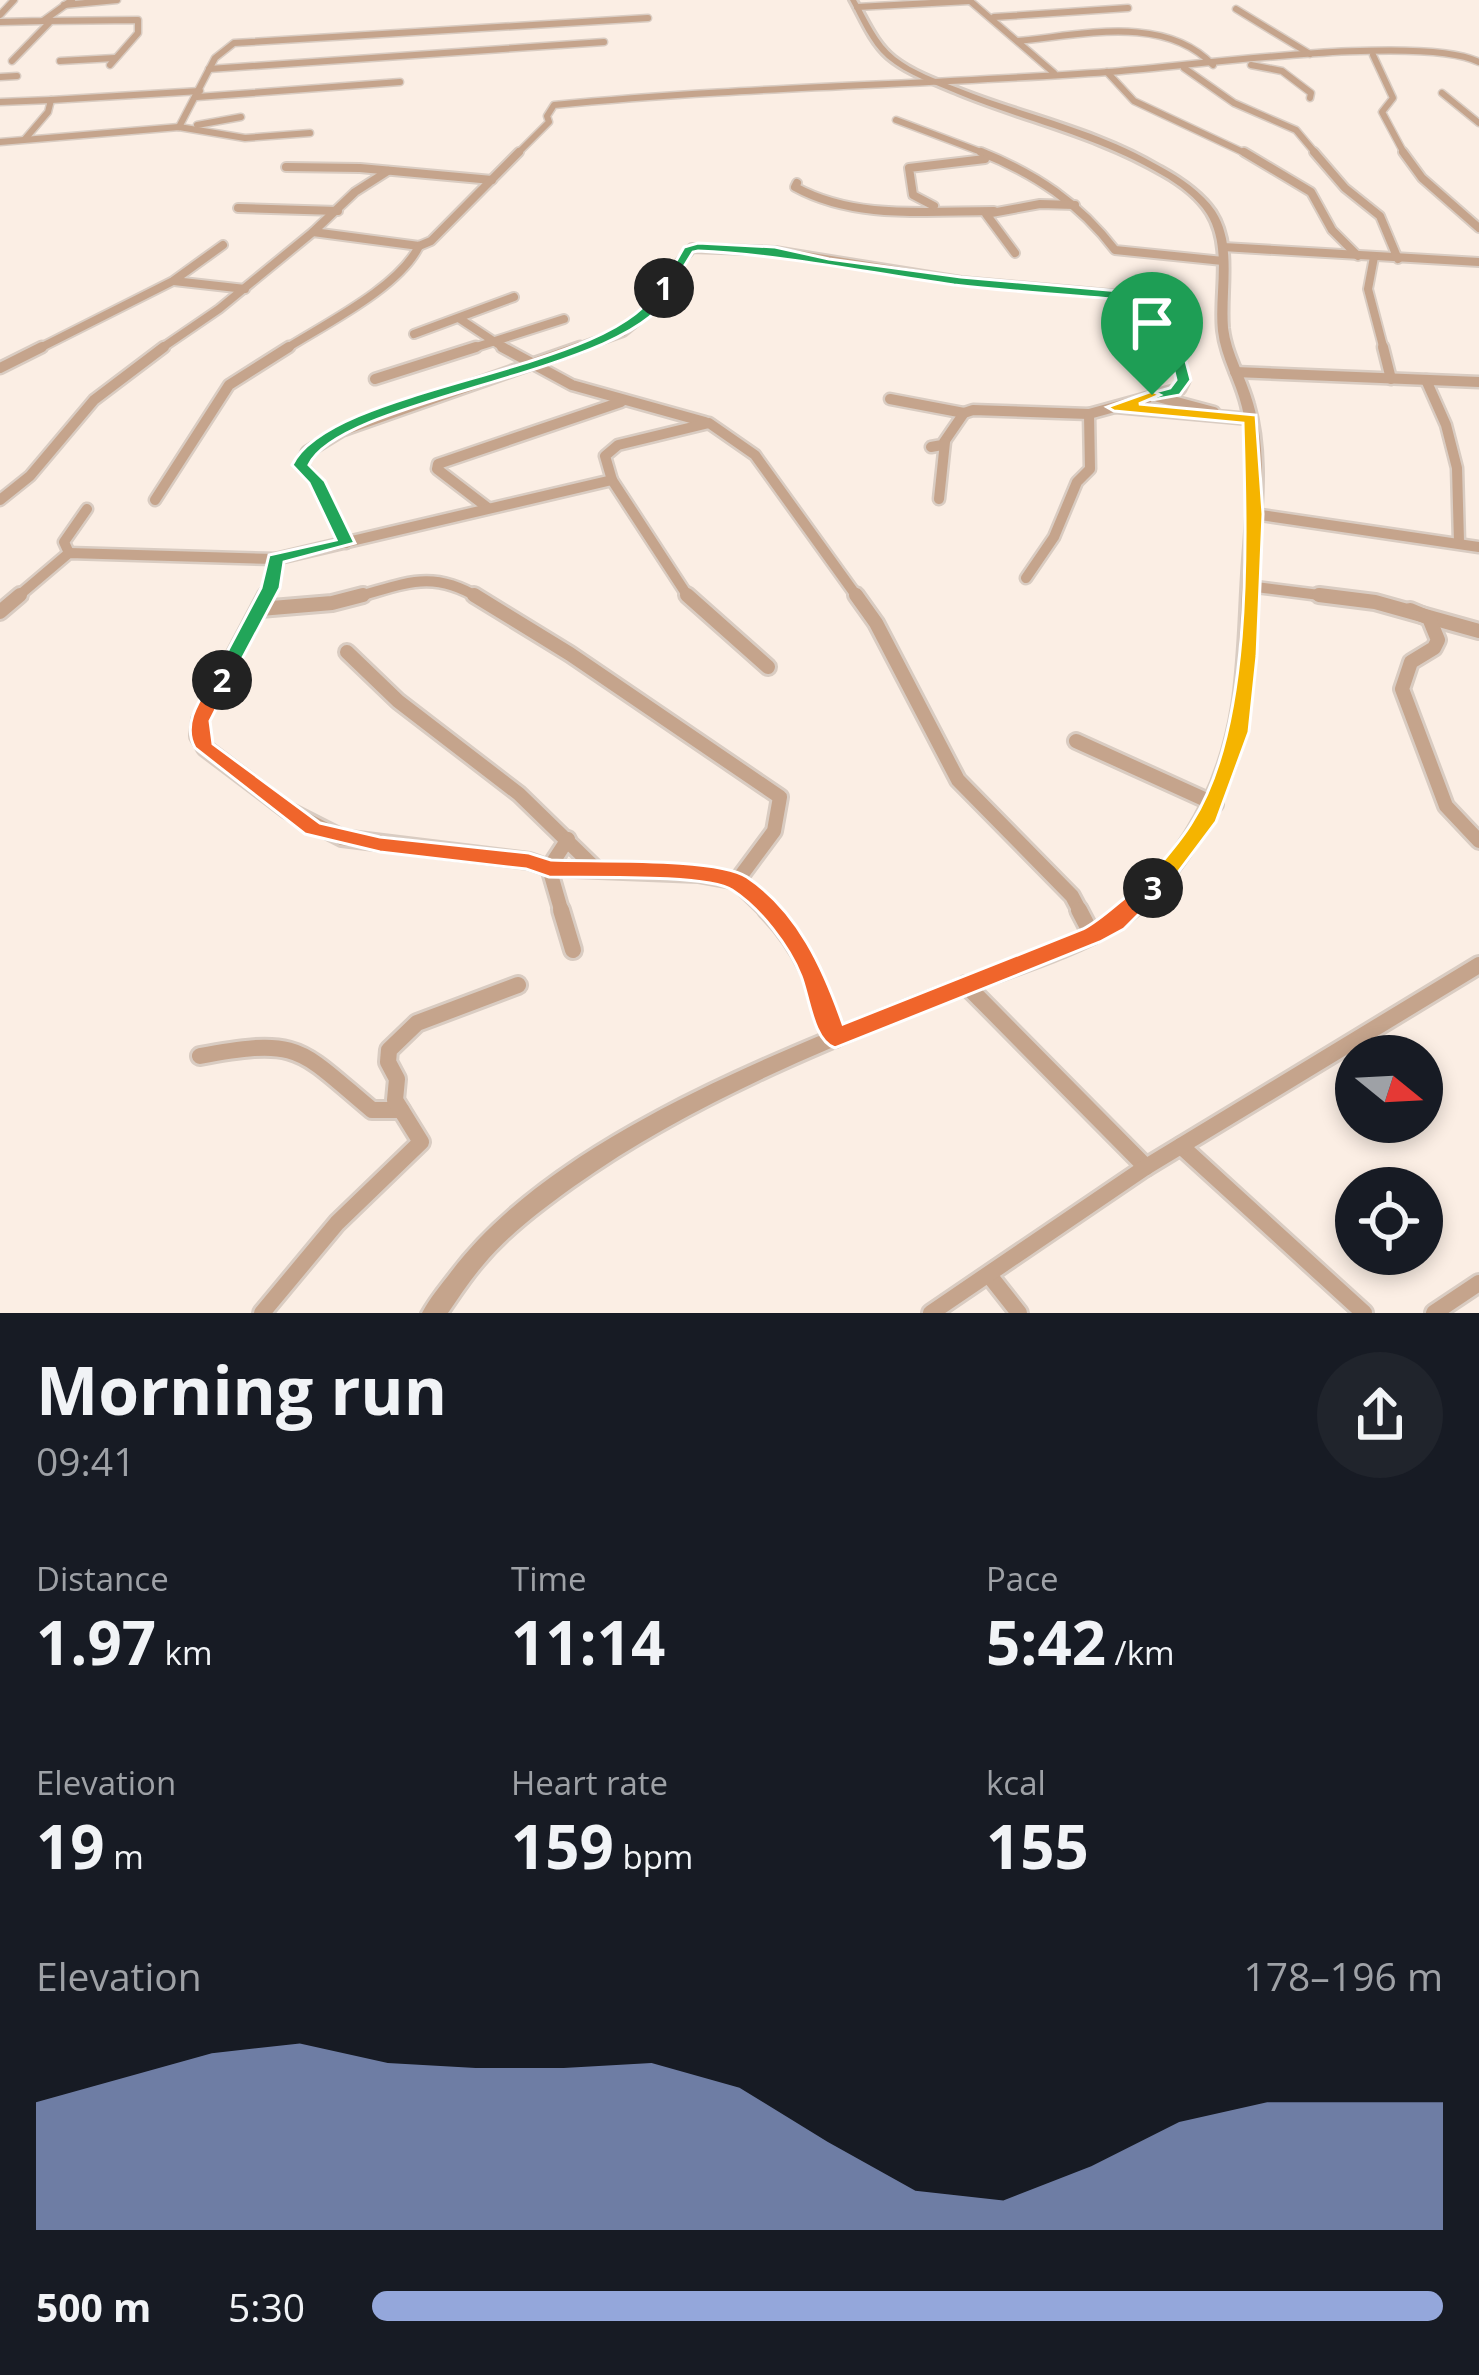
<!DOCTYPE html>
<meta charset="utf-8">
<style>
:root{--surface:#171b24;--page:#20242c;--text:#f1f3f6;--muted:#9ea1a6;--accent:#94a7db}
body{margin:0;font-family:"Open Sans",sans-serif;background:var(--page);color:var(--text);height:100vh;display:flex;flex-direction:column;font-size:45px;white-space:nowrap}
*{box-sizing:border-box;margin:0}
p{font-size:39px;color:var(--muted)}
.icon{flex:none;width:66px;height:66px;fill:none;stroke:currentColor;stroke-width:2;stroke-linecap:round;stroke-linejoin:round}
.map{position:relative;height:1313px;overflow:hidden}
.sheet{display:flex;flex-direction:column;background:var(--surface);flex:1}
.sheet>*{flex:none}
.needle{width:78px;rotate:108deg}
.controls{position:absolute;left:1335px;top:1035px;display:grid;gap:24px}
.controls a{display:grid;place-items:center;width:108px;height:108px;border-radius:50%;background:var(--surface);box-shadow:0 6px 18px #0003;font-size:60px}
.pin{position:absolute;display:grid;place-items:center;width:102px;height:102px;color:#fff;margin:-123px -51px;border-radius:50% 50% 50% 0;rotate:-45deg;box-shadow:0 0 12px #0007}
.pin .icon{rotate:45deg}
.km{position:absolute;width:60px;height:60px;margin:-30px;border-radius:50%;background:#222;color:#fff;font-size:33px;line-height:60px;text-align:center}
.round{display:grid;place-items:center;flex:none;width:126px;height:126px;border-radius:63px;background:var(--page)}
.head{display:flex;align-items:center;justify-content:space-between;height:204px;padding:0 36px}
h1{font-size:66px;font-weight:700;line-height:90px}
.figures{display:grid;grid-template-columns:repeat(3,1fr);gap:18px;height:204px;padding:12px 36px}
.figures div{display:grid;align-content:center}
.figures b{font-size:60px;font-weight:700}
.figures small{font-size:33px;font-weight:400}
.figures p{font-size:33px}
.chart{height:336px;padding:24px 36px}
.chart p{display:flex;justify-content:space-between}
.chart svg{width:100%;height:216px;margin-top:12px;fill:var(--accent);opacity:.7}
ul{padding:0 36px;list-style:none;font-size:39px}
li{display:grid;grid-template-columns:192px 144px 1fr;align-items:center;height:90px}
li i{height:30px;border-radius:15px;background:var(--accent)}
.map>svg:first-child{display:block}
.lines{fill:none;stroke-linecap:round;stroke-linejoin:round}
.minor-far4-casing{stroke:#d9ccc2;stroke-width:9}
.minor-far3-casing{stroke:#d9ccc2;stroke-width:12}
.minor-far2-casing{stroke:#d9ccc2;stroke-width:15}
.minor-far1-casing{stroke:#d9ccc2;stroke-width:20}
.minor-casing{stroke:#d9ccc2;stroke-width:22}
.tertiary-casing{stroke:#d9ccc2;stroke-width:6}
.minor-far4{stroke:#c5a48c;stroke-width:6}
.minor-far3{stroke:#c5a48c;stroke-width:8}
.minor-far2{stroke:#c5a48c;stroke-width:10}
.minor-far1{stroke:#c5a48c;stroke-width:14}
.minor{stroke:#c5a48c;stroke-width:16}
.tertiary{fill:#c5a48c;fill-rule:evenodd}
.split-1{fill:#22a559;stroke:#fff;stroke-width:3}
.split-2{fill:#22a559;stroke:#fff;stroke-width:3}
.split-3{fill:#f0652b;stroke:#fff;stroke-width:3}
.split-4{fill:#f5b400;stroke:#fff;stroke-width:3}
</style>
<div class="map">
<svg width="1479" height="1313" viewBox="0 0 1479 1313">
<rect width="100%" height="100%" fill="#fbeee4"/>
<g class="lines">
<g class="minor-far4-casing">
<g id="minor-far4">
<polyline points="969,0 1054,73"/>
<polyline points="64,5 117,0"/>
<polyline points="857,7 969,1"/>
<polyline points="1236,9 1310,54"/>
<polyline points="0,15 14,0"/>
<polyline points="994,17 1128,8"/>
<polyline points="43,21 138,20 138,33 110,65"/>
<polyline points="0,22 43,21 72,0"/>
<path d="M 1018,41 C 1082,35 1164,14 1213,65"/>
<polyline points="1373,55 1393,98 1382,112 1405,155"/>
<polyline points="12,61 49,23"/>
<polyline points="60,61 115,58"/>
<polyline points="1251,65 1282,71 1311,93 1310,98"/>
<polyline points="1184,68 1234,103 1296,130 1317,155"/>
<polyline points="209,69 604,42"/>
<polyline points="1107,72 1134,101 1249,155"/>
<polyline points="0,77 17,76"/>
<polyline points="1442,93 1479,123"/>
<polyline points="197,97 400,82"/>
<polyline points="51,100 200,91"/>
<polyline points="0,102 51,100 48,112 25,139"/>
<polyline points="896,120 989,155"/>
<polyline points="197,125 241,117"/>
<polyline points="179,127 215,58 234,43 648,18"/>
<polyline points="0,142 179,127 245,138 310,133"/>
<path d="M 516,155 L 549,122 L 547,116 L 554,105 C 739,87 924,85 1108,72 C 1184,67 1421,33 1479,62"/>
</g>
</g>
<g class="minor-far3-casing">
<g id="minor-far3">
<path d="M 981,152 C 1036,174 1079,203 1115,250 L 1223,261"/>
<polyline points="1244,152 1311,192 1332,230 1358,256"/>
<polyline points="1314,152 1345,188 1380,216 1398,259"/>
<polyline points="1403,152 1422,178 1479,228"/>
<polyline points="286,167 360,168 492,180"/>
<path d="M 797,183 L 795,187 C 855,220 927,211 994,211"/>
<polyline points="934,206 913,195 909,168 985,159"/>
<polyline points="238,208 338,211"/>
<polyline points="313,232 355,192 388,171"/>
<polyline points="1223,247 1479,262"/>
<polyline points="1015,253 986,214 1040,204 1075,205"/>
<polyline points="1374,257 1368,289 1384,350"/>
<polyline points="174,281 245,289"/>
<polyline points="460,319 507,350"/>
<polyline points="414,334 514,297"/>
<polyline points="36,350 173,281 223,245"/>
<polyline points="159,350 219,309 313,232 419,246 431,241 519,152"/>
<path d="M 284,350 C 323,325 399,288 419,246"/>
<polyline points="467,350 564,319"/>
<polyline points="572,350 623,332 660,302 667,277 692,248 775,251 961,281 1142,297 1166,312 1176,350"/>
</g>
</g>
<g class="minor-far2-casing">
<g id="minor-far2">
<polyline points="502,347 572,385 705,422"/>
<polyline points="1383,347 1391,379"/>
<polyline points="0,368 42,347"/>
<polyline points="1235,372 1479,382"/>
<polyline points="375,379 476,347"/>
<polyline points="1426,380 1446,425 1457,468 1459,542"/>
<polyline points="1158,397 1214,412"/>
<polyline points="890,399 964,413"/>
<polyline points="1116,407 1250,419"/>
<polyline points="931,447 942,445 964,413 973,410 1089,414 1180,389 1184,381 1175,347"/>
<polyline points="612,480 689,598"/>
<polyline points="939,499 945,442"/>
<polyline points="0,500 30,476 94,400 164,347"/>
<polyline points="155,500 229,385 289,347"/>
<polyline points="488,508 437,469 438,464 621,402"/>
<polyline points="1254,514 1479,547"/>
<polyline points="346,543 316,481 301,465 307,452 341,431 580,347"/>
<polyline points="69,553 64,542 87,509"/>
<polyline points="1026,578 1054,537 1077,482 1090,469 1089,414"/>
<polyline points="1248,586 1343,598"/>
<polyline points="16,598 69,553 275,559 612,480 605,456 618,445 709,423 755,455 858,598"/>
<polyline points="265,598 275,559"/>
<path d="M 352,598 C 403,585 430,568 479,598"/>
</g>
</g>
<g class="minor-far1-casing">
<g id="minor-far1">
<polyline points="266,595 200,720 198,736 205,748 287,810 342,838 529,861 549,868 698,874 737,881 770,913"/>
<polyline points="474,595 570,654 780,797 774,831 737,881"/>
<polyline points="687,595 768,667"/>
<polyline points="856,595 876,623 958,780 1072,896 1081,913"/>
<polyline points="1319,595 1375,602 1479,631"/>
<polyline points="260,609 332,603 363,595"/>
<polyline points="1410,610 1429,618 1438,640 1434,648 1411,662 1402,689 1446,806 1479,841"/>
<polyline points="0,612 20,595"/>
<polyline points="347,652 398,701 519,794 594,867"/>
<polyline points="1076,741 1215,804"/>
<polyline points="562,913 549,868 568,839"/>
</g>
</g>
<g class="minor-casing">
<g id="minor">
<polyline points="561,910 573,950"/>
<path d="M 767,910 C 804,947 819,989 835,1038"/>
<polyline points="1079,910 1092,935"/>
<polyline points="966,985 1146,1167"/>
<path d="M 200,1056 C 301,1037 299,1049 372,1110 L 401,1110"/>
<polyline points="1181,1146 1364,1313"/>
<polyline points="989,1275 1019,1313"/>
<polyline points="262,1313 337,1223 421,1142 395,1100 397,1079 388,1062 389,1050 417,1023 518,985"/>
<polyline points="931,1313 1146,1167 1479,965"/>
<polyline points="1434,1313 1479,1283"/>
</g>
</g>
<g class="tertiary-casing">
<path id="tertiary" d="M 850,0 L 856,0 C 868,20 877,43 895,57 C 913,71 937,80 958,88 C 1025,115 1098,129 1161,167 C 1181,178 1202,192 1215,211 C 1237,245 1225,289 1228,328 C 1231,354 1246,377 1253,403 C 1266,447 1262,496 1259,542 C 1254,618 1260,695 1234,768 C 1214,825 1171,893 1120,928 C 1076,957 1005,977 955,997 C 823,1050 689,1104 573,1187 C 541,1210 508,1235 483,1265 C 470,1280 459,1297 448,1313 L 422,1313 C 430,1298 441,1285 451,1272 C 550,1140 768,1056 918,996 C 958,980 998,965 1039,949 C 1063,940 1090,931 1111,915 C 1150,886 1183,844 1204,800 C 1245,715 1237,637 1245,546 C 1248,501 1253,452 1242,407 C 1236,381 1221,358 1218,331 C 1214,293 1228,248 1207,214 C 1197,198 1178,184 1162,175 C 1098,137 1026,122 958,94 C 935,84 907,75 887,58 C 870,43 861,20 850,0 Z"/>
</g>
<use href="#minor-far4" class="minor-far4"/>
<use href="#minor-far3" class="minor-far3"/>
<use href="#minor-far2" class="minor-far2"/>
<use href="#minor-far1" class="minor-far1"/>
<use href="#minor" class="minor"/>
<use href="#tertiary" class="tertiary"/>
</g>
<path class="split-1" d="M 698,243 L 775,247 L 829,259 L 961,277 L 1142,293 L 1173,312 L 1191,380 L 1180,395 L 1152,400 L 1144,395 L 1170,388 L 1176,380 L 1160,314 L 1138,301 C 1077,296 1015,292 954,285 C 868,273 785,255 698,251 L 693,252 L 669,291 L 659,291 L 684,247 Z"/>
<path class="split-2" d="M 659,285 L 671,288 C 649,371 341,396 309,465 L 325,481 L 355,543 L 284,562 L 280,588 L 231,680 L 214,685 L 212,680 L 261,588 L 269,555 L 336,540 L 309,483 L 292,465 C 331,383 622,373 659,285 Z"/>
<path class="split-3" d="M 214,676 L 231,680 L 210,721 L 213,744 L 320,823 L 380,837 L 529,853 L 551,860 C 592,862 717,857 747,877 C 798,911 824,969 843,1024 L 1083,929 C 1108,916 1128,890 1153,880 L 1165,888 L 1124,929 L 1100,942 L 835,1048 C 813,1041 809,996 801,976 C 789,946 760,908 732,890 C 708,874 585,878 549,877 L 526,869 L 380,852 L 305,834 L 195,748 C 181,723 201,698 214,676 Z"/>
<path class="split-4" d="M 1152,391 L 1160,395 L 1139,404 L 1256,415 L 1263,514 L 1257,656 L 1249,732 L 1216,822 L 1162,894 L 1153,897 L 1142,888 C 1157,865 1178,846 1192,822 C 1254,725 1246,535 1243,423 L 1114,411 L 1107,407 Z"/>
</svg>
<div class="controls">
<a><svg class="needle" viewBox="-14 -14 28 28"><path d="M0-13l5 13h-10z" fill="#e53935"/><path d="M0 13l5-13h-10z" fill="#9ea1a6"/></svg></a>
<a><svg class="icon" aria-label="locate" viewBox="0 0 24 24"><circle cx="12" cy="12" r="6"/><path d="M12 2v4M12 18v4M2 12h4M18 12h4"/></svg></a>
</div>
<div class="pin" style="left:1152px;top:395px;background:#1e9e55"><svg class="icon" aria-label="arrive" viewBox="0 0 24 24"><path d="M6 21V4h12l-3 4 3 4H6"/></svg></div>
<b class="km" style="left:664px;top:288px">1</b>
<b class="km" style="left:222px;top:680px">2</b>
<b class="km" style="left:1153px;top:888px">3</b>
</div>
<section class="sheet">
<div class="head"><div><h1>Morning run</h1><p>09:41</p></div><a class="round"><svg class="icon" aria-label="share" viewBox="0 0 24 24"><path d="M12 15V3M7 8l5-5 5 5M5 13v7h14v-7"/></svg></a></div>
<div class="figures">
<div><p>Distance</p><b>1.97<small> km</small></b></div>
<div><p>Time</p><b>11:14</b></div>
<div><p>Pace</p><b>5:42<small> /km</small></b></div>
</div>
<div class="figures">
<div><p>Elevation</p><b>19<small> m</small></b></div>
<div><p>Heart rate</p><b>159<small> bpm</small></b></div>
<div><p>kcal</p><b>155</b></div>
</div>
<div class="chart"><p><span>Elevation</span>178–196 m</p>
<svg viewBox="0 0 160 44" preserveAspectRatio="none"><path d="M0 44V18L10 13L20 8L30 6L40 10L50 11L60 11L70 10L80 15L90 26L100 36L110 38L120 31L130 22L140 18L150 18L160 18V44z"/></svg>
</div>
<ul>
<li><b>500 m</b>5:30<i style="width:100%"></i></li>
</ul>
</section>
